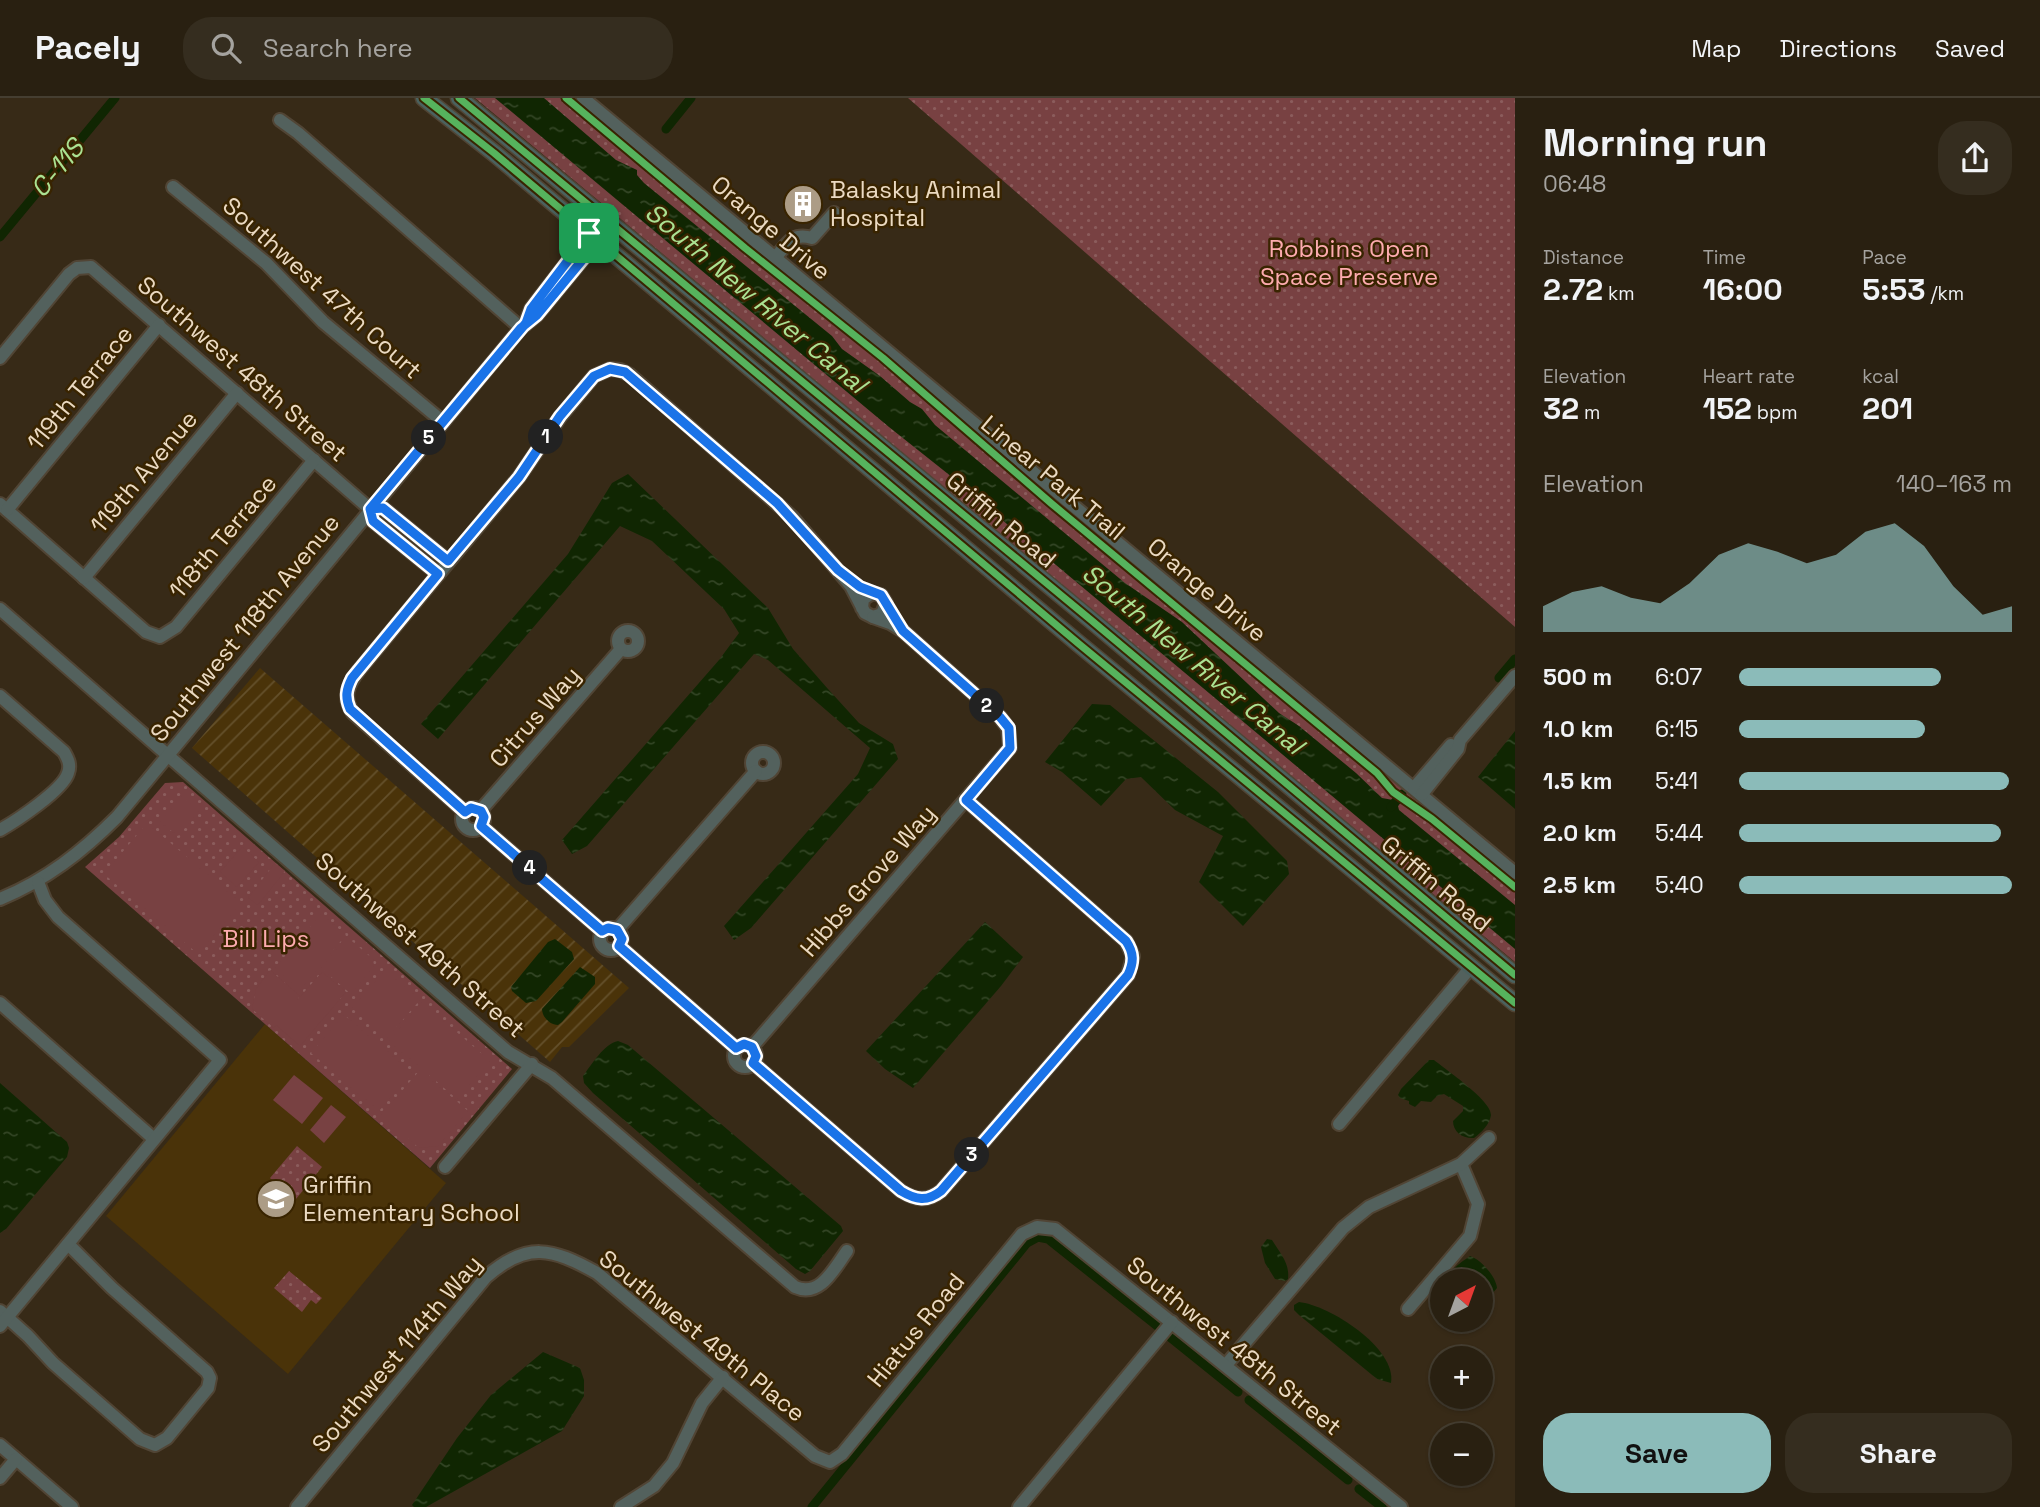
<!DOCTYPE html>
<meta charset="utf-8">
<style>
:root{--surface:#292011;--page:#352d1f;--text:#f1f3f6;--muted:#a5a39f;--line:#453e31;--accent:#8bbbb9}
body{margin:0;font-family:"Space Grotesk",sans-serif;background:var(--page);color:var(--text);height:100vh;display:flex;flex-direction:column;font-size:26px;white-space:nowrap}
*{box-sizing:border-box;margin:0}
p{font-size:23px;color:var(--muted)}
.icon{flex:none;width:38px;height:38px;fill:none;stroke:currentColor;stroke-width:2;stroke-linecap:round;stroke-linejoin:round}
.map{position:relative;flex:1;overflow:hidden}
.panel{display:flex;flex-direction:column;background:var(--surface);width:525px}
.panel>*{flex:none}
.needle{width:46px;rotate:41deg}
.buttons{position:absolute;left:1430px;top:1171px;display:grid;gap:14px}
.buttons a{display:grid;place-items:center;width:63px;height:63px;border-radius:50%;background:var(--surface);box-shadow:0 2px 5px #0004,0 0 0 2px var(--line);font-size:35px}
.pin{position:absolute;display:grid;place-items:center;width:60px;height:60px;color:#fff;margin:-30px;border-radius:14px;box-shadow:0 4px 10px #0006}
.km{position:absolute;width:35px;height:35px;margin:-18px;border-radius:50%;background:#222;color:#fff;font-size:19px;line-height:35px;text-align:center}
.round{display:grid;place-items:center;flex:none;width:74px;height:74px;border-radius:28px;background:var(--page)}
.head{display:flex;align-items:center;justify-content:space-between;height:119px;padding:0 28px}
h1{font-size:38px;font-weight:700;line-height:52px}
.metrics{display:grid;grid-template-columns:repeat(3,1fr);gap:10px;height:119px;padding:7px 28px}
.metrics div{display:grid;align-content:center}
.metrics b{font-size:30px;font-weight:700}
.metrics small{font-size:19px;font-weight:400}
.metrics p{font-size:19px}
.chart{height:196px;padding:14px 28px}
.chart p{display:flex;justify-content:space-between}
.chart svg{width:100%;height:126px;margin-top:7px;fill:var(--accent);opacity:.7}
.action{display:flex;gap:14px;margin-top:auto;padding:14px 28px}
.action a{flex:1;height:80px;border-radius:28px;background:var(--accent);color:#111;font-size:28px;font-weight:700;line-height:80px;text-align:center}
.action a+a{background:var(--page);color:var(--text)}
ul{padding:0 28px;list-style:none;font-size:23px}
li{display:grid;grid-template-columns:112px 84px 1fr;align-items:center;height:52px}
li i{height:18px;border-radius:9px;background:var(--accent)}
header{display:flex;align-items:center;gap:42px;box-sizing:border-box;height:98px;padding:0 35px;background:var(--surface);border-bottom:2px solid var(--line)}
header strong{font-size:33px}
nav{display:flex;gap:38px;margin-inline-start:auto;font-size:24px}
.search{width:490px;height:63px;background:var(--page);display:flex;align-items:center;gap:18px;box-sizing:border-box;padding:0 24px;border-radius:28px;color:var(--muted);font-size:26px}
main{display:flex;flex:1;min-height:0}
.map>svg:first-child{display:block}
.built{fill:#4a3309}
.industrial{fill:url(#industrial-furrows)}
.grass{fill:url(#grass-dots)}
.pitch{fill:#784142}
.water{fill:url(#water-ripples)}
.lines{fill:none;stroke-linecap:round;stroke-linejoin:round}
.canal{stroke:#102602;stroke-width:9}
.minor-casing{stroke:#514535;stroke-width:16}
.major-casing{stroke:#514535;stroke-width:19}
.minor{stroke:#53615d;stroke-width:12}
.major{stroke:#4a625f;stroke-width:16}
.cycleway-casing{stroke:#392400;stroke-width:11}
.cycleway{stroke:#56b35d;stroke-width:7}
.route-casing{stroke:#fff;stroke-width:14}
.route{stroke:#1a73e8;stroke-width:9}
.labels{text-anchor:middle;stroke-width:5;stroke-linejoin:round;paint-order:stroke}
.poi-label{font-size:24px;fill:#ebdac2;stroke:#392400;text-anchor:start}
.street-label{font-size:24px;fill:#ebdac2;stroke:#392400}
.park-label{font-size:24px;fill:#fdabaf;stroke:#392400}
.water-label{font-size:26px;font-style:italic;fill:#abe292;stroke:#392400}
</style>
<header>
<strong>Pacely</strong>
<div class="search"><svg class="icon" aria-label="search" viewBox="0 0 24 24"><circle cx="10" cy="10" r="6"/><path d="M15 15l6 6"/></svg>Search here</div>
<nav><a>Map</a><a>Directions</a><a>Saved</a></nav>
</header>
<main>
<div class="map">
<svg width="1515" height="1409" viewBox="0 0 1515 1409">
<defs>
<pattern id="industrial-furrows" width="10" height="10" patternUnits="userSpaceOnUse" patternTransform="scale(1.75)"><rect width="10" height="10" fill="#4a3309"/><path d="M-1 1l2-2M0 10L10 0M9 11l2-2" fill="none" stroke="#64502b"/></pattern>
<pattern id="grass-dots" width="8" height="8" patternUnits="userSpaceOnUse" patternTransform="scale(1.75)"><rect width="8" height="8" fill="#784142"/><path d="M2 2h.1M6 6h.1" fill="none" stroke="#8b5c5c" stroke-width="1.8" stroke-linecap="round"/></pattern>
<pattern id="water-ripples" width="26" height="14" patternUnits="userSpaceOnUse" patternTransform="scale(1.75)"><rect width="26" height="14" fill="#102602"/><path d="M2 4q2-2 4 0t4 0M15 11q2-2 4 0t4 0" fill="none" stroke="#334525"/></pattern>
</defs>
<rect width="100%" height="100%" fill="#372a17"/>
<polygon class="built" points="265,926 446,1085 288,1276 106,1118"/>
<polygon class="industrial" points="260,570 629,890 569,949 562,949 550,964 192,650"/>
<g class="grass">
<polygon points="475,0 577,0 705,106 1515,780 1515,864"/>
<polygon points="908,0 1515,0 1515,529"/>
<polygon points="183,684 512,971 430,1070 85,769 119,739 165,685"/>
<polygon points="297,1048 322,1069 296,1101 270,1080"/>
<polygon points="289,1173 322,1200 316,1206 311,1202 302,1214 274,1190"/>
</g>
<g class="pitch">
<polygon points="182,698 199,713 178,738 160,724"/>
<polygon points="147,725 241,805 198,856 104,776"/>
<polygon points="242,749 259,764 237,789 220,774"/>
<polygon points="275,765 285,773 258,807 248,800"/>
<polygon points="321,816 346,837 300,892 275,870"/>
<polygon points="347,839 373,861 374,868 351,896 321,870"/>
<polygon points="270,872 300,898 297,902 322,874 346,894 300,948 276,927 274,930 252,911 256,891"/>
<polygon points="383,875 389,875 420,902 387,940 352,910"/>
<polygon points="422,904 490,963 457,1001 389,943"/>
<polygon points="344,917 412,974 379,1013 311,955"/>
<polygon points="420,972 468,1013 438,1048 419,1050 381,1017"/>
<polygon points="294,977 323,1000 302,1026 273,1002"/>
<polygon points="331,1007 346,1019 324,1045 310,1032"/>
</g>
<g class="water">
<polygon points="495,0 544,0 616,62 637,72 637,77 644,85 832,238 842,251 880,278 910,304 922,311 935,327 1055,427 1125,485 1182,524 1279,615 1299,628 1356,675 1382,700 1393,702 1395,699 1401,704 1398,708 1399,712 1515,807 1515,851 995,416 991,415 972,395 889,329"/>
<polygon points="628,376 768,510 793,551 828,591 859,625 893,646 898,661 751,830 734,842 724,828 858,676 870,650 768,562 754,556 587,748 572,756 562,742 719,562 739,535 724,511 652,443 620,428 438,641 421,626 568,456 612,385"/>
<polygon points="1092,606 1110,607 1218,694 1287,763 1289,776 1243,828 1199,784 1223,738 1175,712 1141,679 1126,681 1101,708 1062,674 1045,664"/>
<polygon points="1515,633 1515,711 1478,679"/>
<polygon points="985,824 1023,859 1001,888 913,990 885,971 866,953"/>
<polygon points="555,841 572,854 574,861 536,903 526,905 512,893 511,889 548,844"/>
<path d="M 580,869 L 595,879 L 595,886 L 562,924 L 558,927 C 550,927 542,919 542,911 Z"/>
<path d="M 618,943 L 628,947 L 841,1128 L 843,1133 L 810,1173 L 805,1176 L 796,1171 L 593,995 L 584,985 L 583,978 C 592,966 604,946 618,943 Z"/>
<path d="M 1429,962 L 1434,962 C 1445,971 1492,1003 1491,1017 C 1490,1026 1481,1035 1474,1040 C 1463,1041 1453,1034 1453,1023 L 1463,1013 L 1463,1008 L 1444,996 L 1437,998 L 1431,1004 L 1421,1003 L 1415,1009 L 1409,1006 L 1409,1003 L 1400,1000 L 1398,997 L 1401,991 Z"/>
<polygon points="0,985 67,1044 69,1050 67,1059 6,1131 0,1135"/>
<path d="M 1267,1141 L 1272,1142 C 1280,1155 1290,1165 1288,1181 L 1285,1183 L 1275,1181 L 1265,1165 L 1261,1149 Z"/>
<path d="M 1470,1158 C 1480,1161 1496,1178 1497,1190 L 1487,1202 L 1481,1202 L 1480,1183 L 1452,1181 C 1451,1169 1461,1165 1470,1158 Z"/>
<path d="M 1299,1204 C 1329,1207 1397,1250 1391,1285 L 1377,1281 L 1299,1217 L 1294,1212 L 1294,1207 Z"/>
<polygon points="543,1254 580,1270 584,1282 584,1298 562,1333 426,1409 414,1409 412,1407 457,1340 491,1297"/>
</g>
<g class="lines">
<g class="canal">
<polyline points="666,31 691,0"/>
<polyline points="0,139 115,0"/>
<polyline points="1499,580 1515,561"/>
<polyline points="1391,709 1402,696"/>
<polyline points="1171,1240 1238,1294"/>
<polyline points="1249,1302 1348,1382"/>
<polyline points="1359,1391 1382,1409"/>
<polyline points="812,1409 1027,1145 1038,1139 1048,1141 1161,1231"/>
</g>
<g class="minor-casing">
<g id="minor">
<polyline points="583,0 1515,775"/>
<polyline points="280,22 298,35 521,230"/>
<polyline points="173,89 266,165 323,224 442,323"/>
<path d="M 775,160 C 787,146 792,134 812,140 L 834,115"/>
<polyline points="526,224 531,211 603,118"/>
<polyline points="0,260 69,176 77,170 91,169 370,411 373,423 438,476"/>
<polyline points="0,406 146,534 160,539 176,529 314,362"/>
<polyline points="370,411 383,410 448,463"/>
<polyline points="7,412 159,227"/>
<polyline points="84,480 237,295"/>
<path d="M 0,511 L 508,954 L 552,980 L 795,1189 C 820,1200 834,1171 847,1153"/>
<circle cx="628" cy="543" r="10"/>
<path d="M 0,598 L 64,654 C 68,661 71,667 68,675 C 63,692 16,723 0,732"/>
<circle cx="763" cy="665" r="11"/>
<polyline points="1414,690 1451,647"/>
<polyline points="1422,696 1458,651 1460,642 1515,578"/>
<circle cx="473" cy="721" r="11"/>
<polyline points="480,713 621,551"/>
<path d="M 465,714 L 353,615 C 342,599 348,586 359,572 L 519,379 L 560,319 L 594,278 L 610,271 L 620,272 L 630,277 L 792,419 L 851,488 L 865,515 L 873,519 L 882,516 L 886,505 L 881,497 L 872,495 L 863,501 L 862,510"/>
<polyline points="481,728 602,833"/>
<path d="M 0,801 C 46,782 82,754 117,719 L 521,230 L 537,217 L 612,126"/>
<circle cx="611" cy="841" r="11"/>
<polyline points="617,832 756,673"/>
<polyline points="619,848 736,950"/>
<polyline points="0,905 154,1041"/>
<circle cx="745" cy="958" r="11"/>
<polyline points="752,949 1010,650 1008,630 1000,619 903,533 890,525 873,519"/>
<path d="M 753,965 L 901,1093 C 916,1102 927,1104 941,1093 L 1128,877 L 1133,858 L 1126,843 L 966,702"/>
<polyline points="1339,1026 1471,869"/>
<polyline points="445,1069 532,966"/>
<polyline points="1408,1211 1470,1138 1478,1106 1461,1066"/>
<polyline points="0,1213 28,1238 53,1265 140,1341 155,1347 167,1340 208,1290 210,1280 207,1274 112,1190 68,1146"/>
<polyline points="0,1228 220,962 58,819 45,802 38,784"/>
<polyline points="1226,1267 1343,1130 1369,1109 1461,1066 1489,1040"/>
<polyline points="0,1347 72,1409"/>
<polyline points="0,1380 16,1361"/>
<path d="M 297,1409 L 486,1179 C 527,1143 552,1150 597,1175 L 815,1358 L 830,1364 L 842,1356 L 1022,1136 L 1037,1129 L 1055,1131 L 1401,1409"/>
<polyline points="621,1409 654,1388 673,1365 702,1305 723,1279"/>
<polyline points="1019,1409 1172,1224"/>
</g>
</g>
<g class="major-casing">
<g id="major">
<polyline points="424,0 494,55 1079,546 1515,905"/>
<polyline points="459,0 1091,522 1515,877"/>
</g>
</g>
<use href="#minor" class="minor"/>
<use href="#major" class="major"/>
<g class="cycleway-casing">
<g id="cycleway">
<polyline points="424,0 494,55 1079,546 1515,905"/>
<polyline points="459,0 1091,522 1515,877"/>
<polyline points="566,0 745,150 883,260 1052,406 1377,675 1393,694 1432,721 1515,789"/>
</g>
</g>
<use href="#cycleway" class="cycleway"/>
</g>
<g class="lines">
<g class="route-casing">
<path id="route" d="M 589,135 L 531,211 L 526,225 L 370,411 L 383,410 L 448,463 L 519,379 L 560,318 L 594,278 L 610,271 L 625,274 L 777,405 L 838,472 L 860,489 L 881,497 L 903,533 L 1000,619 L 1009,630 L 1010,650 L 966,702 L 1126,843 C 1134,855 1134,864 1128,877 L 941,1093 C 927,1104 916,1102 901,1093 L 753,965 L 756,958 L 752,949 L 744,946 L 736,950 L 619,848 L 622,841 L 617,832 L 608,830 L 602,833 L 481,728 L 484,719 L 481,713 L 471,710 L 465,714 L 350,611 C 345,599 346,592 352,580 L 438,476 L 373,423 L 370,411 L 521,230 L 537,217 L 598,143 L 589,135"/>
</g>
<use href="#route" class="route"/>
</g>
<defs>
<g id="building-disc" transform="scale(2.0125)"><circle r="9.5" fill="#ac9c86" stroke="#392400"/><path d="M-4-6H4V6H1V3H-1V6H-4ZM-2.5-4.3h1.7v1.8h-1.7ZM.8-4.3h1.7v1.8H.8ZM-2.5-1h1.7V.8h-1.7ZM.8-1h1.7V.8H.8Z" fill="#fff"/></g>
<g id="school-disc" transform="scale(2.0125)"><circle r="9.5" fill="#ac9c86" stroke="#392400"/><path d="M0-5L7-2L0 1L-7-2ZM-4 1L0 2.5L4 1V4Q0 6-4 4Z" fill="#fff"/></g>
</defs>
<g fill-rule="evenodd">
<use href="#building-disc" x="803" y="106"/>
<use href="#school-disc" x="276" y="1101"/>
</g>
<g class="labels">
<g class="poi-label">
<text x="830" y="100">Balasky Animal<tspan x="830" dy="28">Hospital</tspan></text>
<text x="303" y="1095">Griffin<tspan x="303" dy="28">Elementary School</tspan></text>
</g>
<g class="street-label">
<text transform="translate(771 130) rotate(40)" y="8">Orange Drive</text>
<text transform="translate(322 190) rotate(42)" y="8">Southwest 47th Court</text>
<text transform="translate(242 271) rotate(41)" y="8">Southwest 48th Street</text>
<text transform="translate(80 290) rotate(-51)" y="8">119th Terrace</text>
<text transform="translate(144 374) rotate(-50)" y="8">119th Avenue</text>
<text transform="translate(1053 380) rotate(40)" y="8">Linear Park Trail</text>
<text transform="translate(1001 422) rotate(40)" y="8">Griffin Road</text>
<text transform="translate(223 439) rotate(-50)" y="8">118th Terrace</text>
<text transform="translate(1207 492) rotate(40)" y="8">Orange Drive</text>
<text transform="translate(245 530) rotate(-51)" y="8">Southwest 118th Avenue</text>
<text transform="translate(535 619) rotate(-49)" y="8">Citrus Way</text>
<text transform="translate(868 783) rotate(-49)" y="8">Hibbs Grove Way</text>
<text transform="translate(1436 786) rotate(40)" y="8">Griffin Road</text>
<text transform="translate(420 847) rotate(41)" y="8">Southwest 49th Street</text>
<text transform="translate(916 1232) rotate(-51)" y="8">Hiatus Road</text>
<text transform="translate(702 1238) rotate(39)" y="8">Southwest 49th Place</text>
<text transform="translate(1234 1248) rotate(39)" y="8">Southwest 48th Street</text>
<text transform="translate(397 1256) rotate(-50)" y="8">Southwest 114th Way</text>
</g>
<g class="park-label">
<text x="1349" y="159">Robbins Open<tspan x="1349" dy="28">Space Preserve</tspan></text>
<text x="266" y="849">Bill Lips</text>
</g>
<g class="water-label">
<text transform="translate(57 70) rotate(-50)" y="9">C-11S</text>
<text transform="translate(756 200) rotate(40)" y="9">South New River Canal</text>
<text transform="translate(1193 561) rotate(40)" y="9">South New River Canal</text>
</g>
</g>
</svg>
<div class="buttons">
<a><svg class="needle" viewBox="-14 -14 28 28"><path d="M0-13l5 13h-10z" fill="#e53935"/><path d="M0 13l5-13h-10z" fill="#a5a39f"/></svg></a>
<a>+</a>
<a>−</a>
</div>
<div class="pin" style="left:589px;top:135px;background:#1e9e55"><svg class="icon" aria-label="arrive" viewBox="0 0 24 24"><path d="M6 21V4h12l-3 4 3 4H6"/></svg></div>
<b class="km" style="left:546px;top:339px">1</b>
<b class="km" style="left:987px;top:608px">2</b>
<b class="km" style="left:972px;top:1057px">3</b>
<b class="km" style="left:530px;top:770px">4</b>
<b class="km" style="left:429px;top:340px">5</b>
</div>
<section class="panel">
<div class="head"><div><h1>Morning run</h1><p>06:48</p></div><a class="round"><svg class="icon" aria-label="share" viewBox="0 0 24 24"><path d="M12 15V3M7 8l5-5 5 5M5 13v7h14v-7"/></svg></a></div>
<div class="metrics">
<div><p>Distance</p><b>2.72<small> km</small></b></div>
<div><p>Time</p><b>16:00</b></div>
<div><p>Pace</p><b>5:53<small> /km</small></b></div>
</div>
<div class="metrics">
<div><p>Elevation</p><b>32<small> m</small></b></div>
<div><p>Heart rate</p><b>152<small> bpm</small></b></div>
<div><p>kcal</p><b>201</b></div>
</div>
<div class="chart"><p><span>Elevation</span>140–163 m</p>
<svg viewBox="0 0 160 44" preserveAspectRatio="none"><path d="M0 44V35L10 30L20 28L30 32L40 34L50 27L60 17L70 13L80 16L90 20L100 17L110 9L120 6L130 14L140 28L150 38L160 35V44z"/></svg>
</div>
<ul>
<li><b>500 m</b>6:07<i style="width:74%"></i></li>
<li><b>1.0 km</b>6:15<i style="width:68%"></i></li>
<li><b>1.5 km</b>5:41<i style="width:99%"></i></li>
<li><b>2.0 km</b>5:44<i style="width:96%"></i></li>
<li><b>2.5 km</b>5:40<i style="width:100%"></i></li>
</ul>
<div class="action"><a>Save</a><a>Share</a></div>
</section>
</main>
